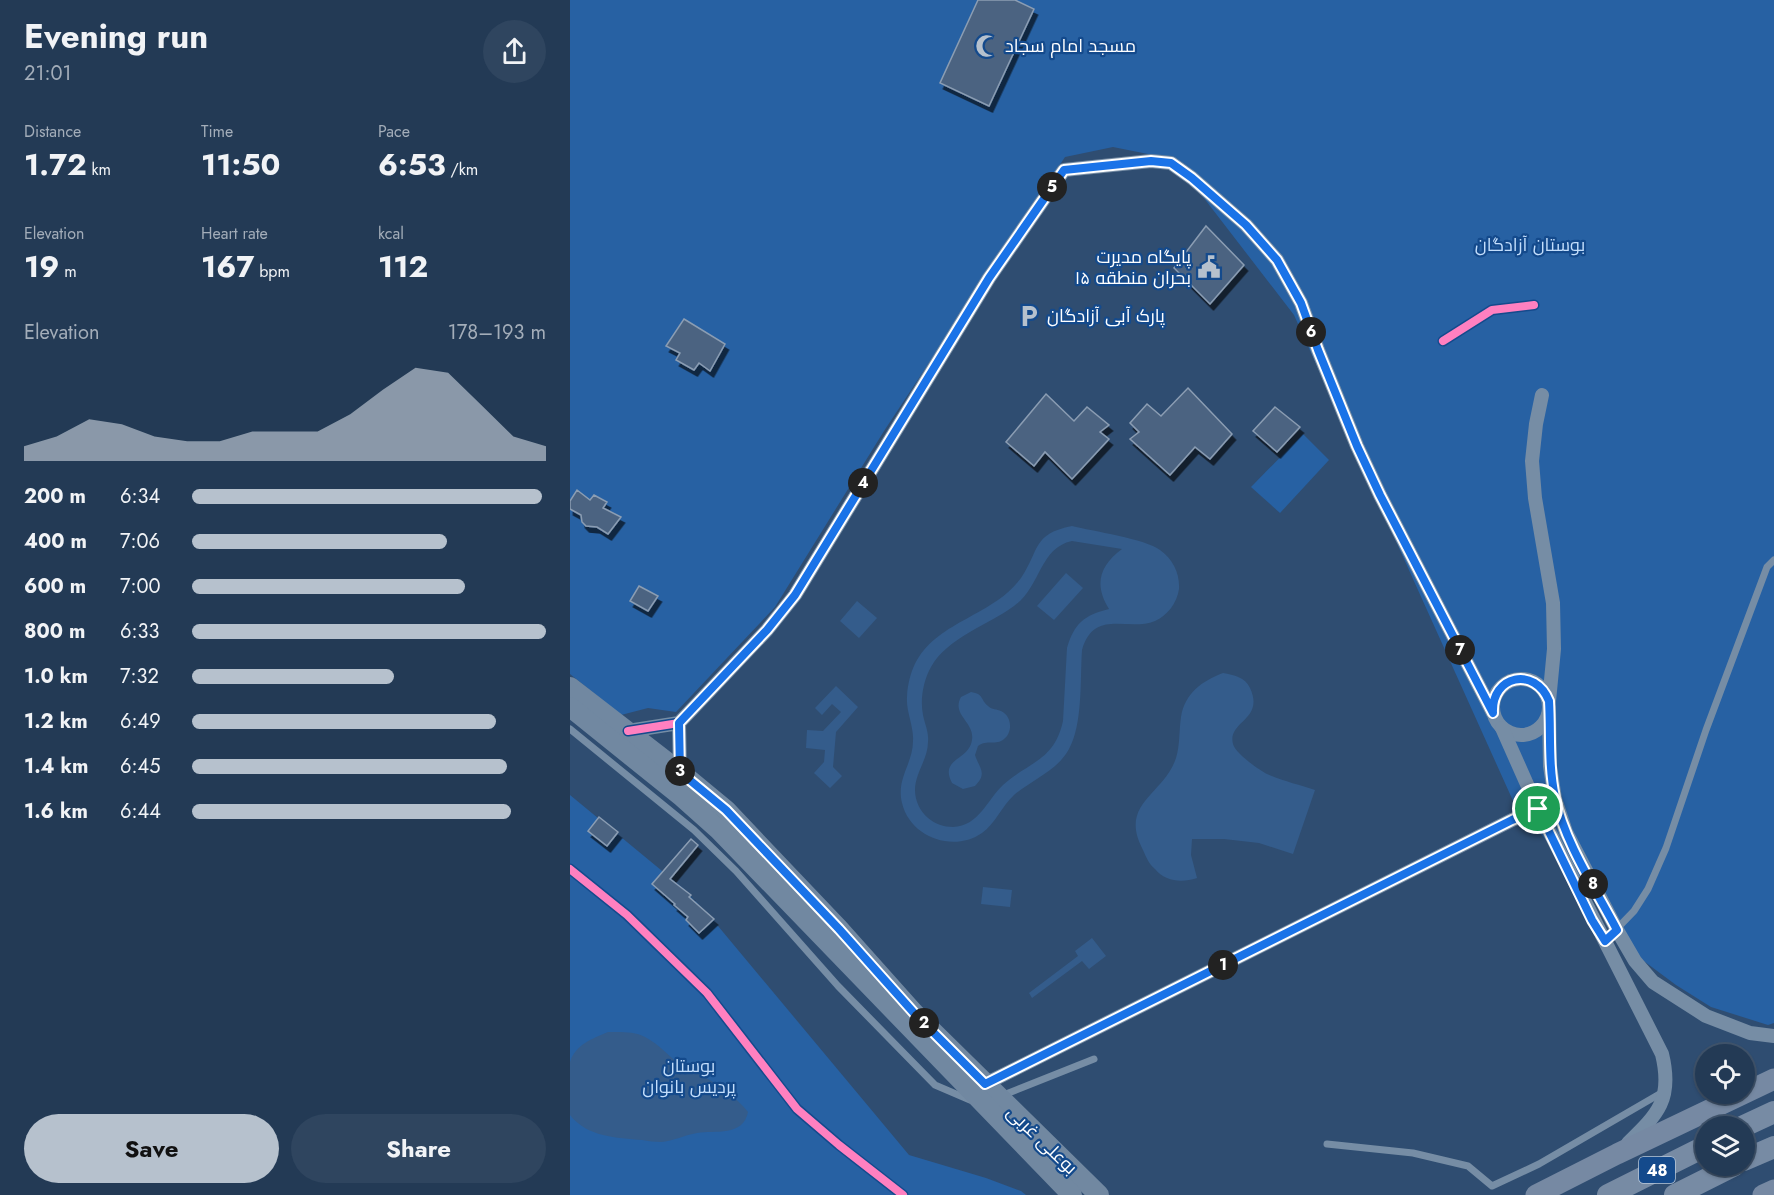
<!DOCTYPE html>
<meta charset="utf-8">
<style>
:root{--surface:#233a55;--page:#2f455f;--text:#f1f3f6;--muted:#a3adb9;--line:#40546c;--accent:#b6c1cd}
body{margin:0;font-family:Jost,Cairo,sans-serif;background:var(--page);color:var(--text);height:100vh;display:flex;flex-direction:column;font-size:22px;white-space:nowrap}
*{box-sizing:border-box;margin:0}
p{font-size:20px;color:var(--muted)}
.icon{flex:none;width:33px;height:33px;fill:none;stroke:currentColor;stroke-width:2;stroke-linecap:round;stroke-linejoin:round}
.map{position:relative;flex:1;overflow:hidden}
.drawer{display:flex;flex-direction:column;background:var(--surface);width:570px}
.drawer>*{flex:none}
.tools{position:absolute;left:1125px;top:1044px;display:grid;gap:12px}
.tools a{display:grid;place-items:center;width:60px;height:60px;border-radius:50%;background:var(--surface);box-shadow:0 2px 4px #0004,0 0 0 2px var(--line);font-size:30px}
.pin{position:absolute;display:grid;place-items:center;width:51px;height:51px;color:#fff;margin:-26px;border:3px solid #fff;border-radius:50%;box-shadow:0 2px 6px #0007}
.km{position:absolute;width:30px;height:30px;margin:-15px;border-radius:50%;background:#222;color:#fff;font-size:16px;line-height:30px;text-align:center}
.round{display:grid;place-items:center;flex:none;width:63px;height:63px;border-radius:32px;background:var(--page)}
.summary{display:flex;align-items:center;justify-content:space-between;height:102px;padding:0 24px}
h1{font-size:33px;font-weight:700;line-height:45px}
.metrics{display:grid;grid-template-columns:repeat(3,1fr);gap:9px;height:102px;padding:6px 24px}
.metrics div{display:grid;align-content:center}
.metrics b{font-size:30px;font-weight:700}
.metrics small{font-size:16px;font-weight:400}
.metrics p{font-size:16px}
.chart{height:168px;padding:12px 24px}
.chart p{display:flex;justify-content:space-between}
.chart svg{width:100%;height:108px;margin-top:6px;fill:var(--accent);opacity:.7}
.primary-button{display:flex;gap:12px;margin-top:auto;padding:12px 24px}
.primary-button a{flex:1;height:69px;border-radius:36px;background:var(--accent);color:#111;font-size:24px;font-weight:700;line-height:69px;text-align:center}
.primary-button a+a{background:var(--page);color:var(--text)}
ul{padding:0 24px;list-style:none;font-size:20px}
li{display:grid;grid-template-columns:96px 72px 1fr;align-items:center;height:45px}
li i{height:15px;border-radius:8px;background:var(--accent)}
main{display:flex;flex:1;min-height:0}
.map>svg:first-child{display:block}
.green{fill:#2761a3}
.water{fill:#345c8b;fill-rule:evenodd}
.building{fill:#4c6481;stroke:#8b9db3;stroke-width:1.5;filter:url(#shadow)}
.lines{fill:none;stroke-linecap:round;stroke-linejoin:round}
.service{stroke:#768da5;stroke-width:7}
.minor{stroke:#768da5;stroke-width:14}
.secondary{stroke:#7188a1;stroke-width:20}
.primary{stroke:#7689a3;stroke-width:21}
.trunk{stroke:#778ba4;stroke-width:22}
.cycleway-casing{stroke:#144a8c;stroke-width:11}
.cycleway{stroke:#ff80c0;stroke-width:8}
.route-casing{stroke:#fff;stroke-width:12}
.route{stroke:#1a73e8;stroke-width:8}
.labels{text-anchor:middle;stroke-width:4.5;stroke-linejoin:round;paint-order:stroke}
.shield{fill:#144a8c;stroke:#b8c9dc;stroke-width:1.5}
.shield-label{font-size:16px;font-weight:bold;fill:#fff}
.poi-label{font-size:18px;fill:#fff;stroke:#144a8c;text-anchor:start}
.park-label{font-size:18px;fill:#c3defc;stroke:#144a8c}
.street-label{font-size:18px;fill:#fff;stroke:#144a8c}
</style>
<main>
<section class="drawer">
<div class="summary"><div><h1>Evening run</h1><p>21:01</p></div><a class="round"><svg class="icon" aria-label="share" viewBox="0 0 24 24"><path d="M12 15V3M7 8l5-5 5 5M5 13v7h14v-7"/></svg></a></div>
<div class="metrics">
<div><p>Distance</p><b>1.72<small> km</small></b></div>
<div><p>Time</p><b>11:50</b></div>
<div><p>Pace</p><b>6:53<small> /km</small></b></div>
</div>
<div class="metrics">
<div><p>Elevation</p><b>19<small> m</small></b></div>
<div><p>Heart rate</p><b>167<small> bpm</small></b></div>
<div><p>kcal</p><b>112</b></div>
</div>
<div class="chart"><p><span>Elevation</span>178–193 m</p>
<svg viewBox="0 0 160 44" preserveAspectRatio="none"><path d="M0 44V38L10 34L20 27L30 29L40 34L50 36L60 36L70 32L80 32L90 32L100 25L110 15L120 6L130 8L140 21L150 34L160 38V44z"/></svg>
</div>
<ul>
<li><b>200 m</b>6:34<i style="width:99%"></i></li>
<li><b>400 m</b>7:06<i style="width:72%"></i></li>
<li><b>600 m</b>7:00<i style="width:77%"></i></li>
<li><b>800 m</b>6:33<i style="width:100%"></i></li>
<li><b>1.0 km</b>7:32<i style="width:57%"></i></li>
<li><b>1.2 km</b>6:49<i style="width:86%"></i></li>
<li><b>1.4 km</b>6:45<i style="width:89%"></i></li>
<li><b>1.6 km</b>6:44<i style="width:90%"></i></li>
</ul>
<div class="primary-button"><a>Save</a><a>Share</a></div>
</section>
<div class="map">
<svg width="1204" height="1195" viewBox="0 0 1204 1195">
<defs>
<filter id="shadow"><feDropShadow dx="3.5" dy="6" stdDeviation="0" flood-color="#0009"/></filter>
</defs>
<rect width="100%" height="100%" fill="#2f4d71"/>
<g class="green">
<polygon points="0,0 1204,0 1204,1023 1198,1025 1141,1007 1106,985 1063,953 1056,933 944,803 724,315 630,193 588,156 543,147 495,157 314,431 205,607 106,712 78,708 51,715 0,674"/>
<polygon points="733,434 759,460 710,513 681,487"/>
<polygon points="0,795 114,889 143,920 339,1155 416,1178 451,1191 456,1195 0,1195"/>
</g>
<g class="water">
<path d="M 502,526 C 522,531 576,539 590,550 C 603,559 610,574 609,589 C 607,603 597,616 585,621 C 558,632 524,608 512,650 C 510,679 513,724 499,749 C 487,771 463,779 444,795 C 432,806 425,824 412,833 C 383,853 340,837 332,803 C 326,778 343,764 343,741 C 344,726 336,712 337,697 C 341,636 387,628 428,600 C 437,594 445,586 451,578 C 470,550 462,534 502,526 ZM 502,541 L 552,549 C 529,566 524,585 539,609 C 514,615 504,624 497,648 L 493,721 C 484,761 460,761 433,785 C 417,800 409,826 383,827 C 374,827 365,824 358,818 C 350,811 345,801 345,790 C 345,773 358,759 358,742 C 359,732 355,725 353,715 C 350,700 353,681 361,667 C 377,638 418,625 444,606 C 471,587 469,548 502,541 Z"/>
<polygon points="496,573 513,588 484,620 467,606"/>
<polygon points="287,601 307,618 289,638 270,621"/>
<path d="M 653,673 C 664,675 675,677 680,688 C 695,720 657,721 663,744 C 665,753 689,770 697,774 C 712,781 730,785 745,790 L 723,854 L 689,843 L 654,839 L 622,839 L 621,855 L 627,878 C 612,883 596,882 585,869 C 579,864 576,857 573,850 C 548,803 594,795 606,758 C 610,745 609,730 611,717 C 615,693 632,681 653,673 Z"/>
<polygon points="266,686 288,707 266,732 263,767 272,776 260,788 244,773 254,762 255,750 236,748 237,730 253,731 271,712 262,704 252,715 245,708"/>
<path d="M 401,692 C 414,694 410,699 418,706 C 422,710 427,709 431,711 C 442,716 443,732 434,739 C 426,746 417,739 408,746 L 405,755 C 409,768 418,773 405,786 L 393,789 L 382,783 C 369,758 399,761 402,740 C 405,722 381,715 391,697 Z"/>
<polygon points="413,887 442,890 440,907 411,904"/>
<polygon points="522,938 536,956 519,969 512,961 462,998 459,993 508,956 505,951"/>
<path d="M 38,1032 C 50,1032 64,1031 75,1037 C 89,1044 100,1057 112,1067 C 116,1070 120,1070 125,1072 C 139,1078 169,1099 178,1112 C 173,1137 145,1130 127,1133 C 115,1135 103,1141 91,1142 C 85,1142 78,1141 72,1140 C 47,1138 17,1137 0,1115 L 0,1062 C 6,1044 22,1039 38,1032 Z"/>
</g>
<g class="building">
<polygon points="408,0 445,0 464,9 419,106 370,83"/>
<polygon points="636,226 674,265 640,304 604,268"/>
<polygon points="114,319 155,344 140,371 129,363 124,370 106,360 110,353 96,346"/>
<polygon points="618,388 662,434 640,459 625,447 600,475 560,439 569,432 560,423 577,404 591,416"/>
<polygon points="476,394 504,421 517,407 539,425 530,432 539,439 502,479 475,452 464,466 436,442"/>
<polygon points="705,407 730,427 707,452 683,431"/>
<polygon points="7,490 20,500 24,495 37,502 33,508 51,517 38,534 27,527 16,526 12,522 11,515 0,509 0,501"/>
<polygon points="69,586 88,596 78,611 60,601"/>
<polygon points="29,817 48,832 37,846 18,831"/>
<polygon points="121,839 128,845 100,879 121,895 119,897 144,919 129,933 116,920 118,917 104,905 105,904 82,884"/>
</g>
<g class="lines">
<g class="service">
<polyline points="0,729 124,830 166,871 268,986 365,1085 400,1100"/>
<polyline points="1035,941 1064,911 1078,889 1096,848 1136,730 1197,567 1204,560"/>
<polyline points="431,1096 524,1059"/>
<polyline points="757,1144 843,1153 898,1166 922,1186 969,1164 1093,1092"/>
</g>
<g class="minor">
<polyline points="972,395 966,424 962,461 965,498 983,603 984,649 979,701"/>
<circle cx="951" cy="707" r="28"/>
<polyline points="979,710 980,766 985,799 996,832 1047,930 1065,961 1083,982 1136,1016 1180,1033 1204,1036"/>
<polyline points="109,723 110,772"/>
<path d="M 932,728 L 968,809 L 1092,1054 C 1103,1099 1088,1114 1058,1143"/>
<polyline points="58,731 109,723 197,630 225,595 419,278 494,170 581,161 601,163 622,178 676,225 707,260 731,303 748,350 787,446 810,495 923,713"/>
<polyline points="415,1084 942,820 968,809"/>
</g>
<g class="secondary">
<polyline points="0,687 110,772 156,810 269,929 344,1013 529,1195"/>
<polyline points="0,707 112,797 149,830 502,1195"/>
</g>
<g class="primary">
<polyline points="966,1195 1047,1154 1204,1079"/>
<polyline points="1193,1195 1204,1190"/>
</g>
<g class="trunk">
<polyline points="1174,1126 1204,1112"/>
<polyline points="1174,1160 1204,1147"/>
<polyline points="1038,1195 1136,1146"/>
<polyline points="1105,1195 1163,1166"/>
</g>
<g class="cycleway-casing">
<g id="cycleway">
<polyline points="873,341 922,310 964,305"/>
<polyline points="58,731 109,723 197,630 225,595 419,278 494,170 581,161 601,163 622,178 676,225 707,260 731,303 748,350 787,446 810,495 923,713"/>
<polyline points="0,869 57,915 137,993 227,1109 269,1145 333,1195"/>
</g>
</g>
<use href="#cycleway" class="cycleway"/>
</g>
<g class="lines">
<g class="route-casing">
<path id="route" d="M 581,161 L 601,163 L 622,178 L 676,225 L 707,260 L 731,303 L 748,350 L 787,446 L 810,495 L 923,713 C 921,675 965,666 979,701 C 981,733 978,765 985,797 C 994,841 1026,890 1047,930 L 1035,941 L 1022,920 L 968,809 L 942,820 L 415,1084 L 344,1013 L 269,929 L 156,810 L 110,772 L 109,723 L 197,630 L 225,595 L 419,278 L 494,170 Z"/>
</g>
<use href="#route" class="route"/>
</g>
<defs>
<g id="mosque-bare" transform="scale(1.8)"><path d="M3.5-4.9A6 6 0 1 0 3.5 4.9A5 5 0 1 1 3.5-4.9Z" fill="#b6c1cd" stroke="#144a8c" stroke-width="2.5" paint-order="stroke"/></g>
<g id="civic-bare" transform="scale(1.8)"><path d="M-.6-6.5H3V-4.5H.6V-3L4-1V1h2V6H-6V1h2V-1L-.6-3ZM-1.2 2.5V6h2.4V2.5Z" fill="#b6c1cd" stroke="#144a8c" stroke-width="2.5" paint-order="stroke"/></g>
<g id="parking-bare" transform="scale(1.8)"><path d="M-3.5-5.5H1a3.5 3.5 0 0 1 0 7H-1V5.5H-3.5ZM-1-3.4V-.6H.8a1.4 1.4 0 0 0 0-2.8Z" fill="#b6c1cd" stroke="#144a8c" stroke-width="2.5" paint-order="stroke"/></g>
</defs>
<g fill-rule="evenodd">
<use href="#mosque-bare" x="417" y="46"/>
<use href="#civic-bare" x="639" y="267"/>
<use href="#parking-bare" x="459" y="316"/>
</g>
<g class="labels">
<rect class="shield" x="1069" y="1157" width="36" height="26" rx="4.5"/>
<g class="shield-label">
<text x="1087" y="1176">48</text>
</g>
<g class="poi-label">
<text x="435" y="52">مسجد امام سجاد</text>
<text x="621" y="263" text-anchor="end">پایگاه مدیرت<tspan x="621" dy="21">بحران منطقه ۱۵</tspan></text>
<text x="477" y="322">پارک آبی آزادگان</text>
</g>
<g class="park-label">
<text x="960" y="251">بوستان آزادگان</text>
<text x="119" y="1072">بوستان<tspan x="119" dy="21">پردیس بانوان</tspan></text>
</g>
<g class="street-label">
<text transform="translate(472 1140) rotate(44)" y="6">بوعلی غربی</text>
</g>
</g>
</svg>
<div class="tools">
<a><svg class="icon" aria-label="locate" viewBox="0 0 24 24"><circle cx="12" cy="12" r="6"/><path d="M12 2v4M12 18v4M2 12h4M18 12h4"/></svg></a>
<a><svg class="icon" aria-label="layers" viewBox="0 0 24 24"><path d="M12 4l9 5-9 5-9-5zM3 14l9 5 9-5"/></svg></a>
</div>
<div class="pin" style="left:968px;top:809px;background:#1e9e55"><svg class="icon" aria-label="arrive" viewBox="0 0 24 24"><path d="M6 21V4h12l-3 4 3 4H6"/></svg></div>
<b class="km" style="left:653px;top:965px">1</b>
<b class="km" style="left:354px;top:1023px">2</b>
<b class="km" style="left:110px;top:771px">3</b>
<b class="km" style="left:293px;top:483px">4</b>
<b class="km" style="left:482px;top:187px">5</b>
<b class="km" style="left:741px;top:332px">6</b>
<b class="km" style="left:890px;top:650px">7</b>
<b class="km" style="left:1023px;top:884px">8</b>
</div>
</main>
